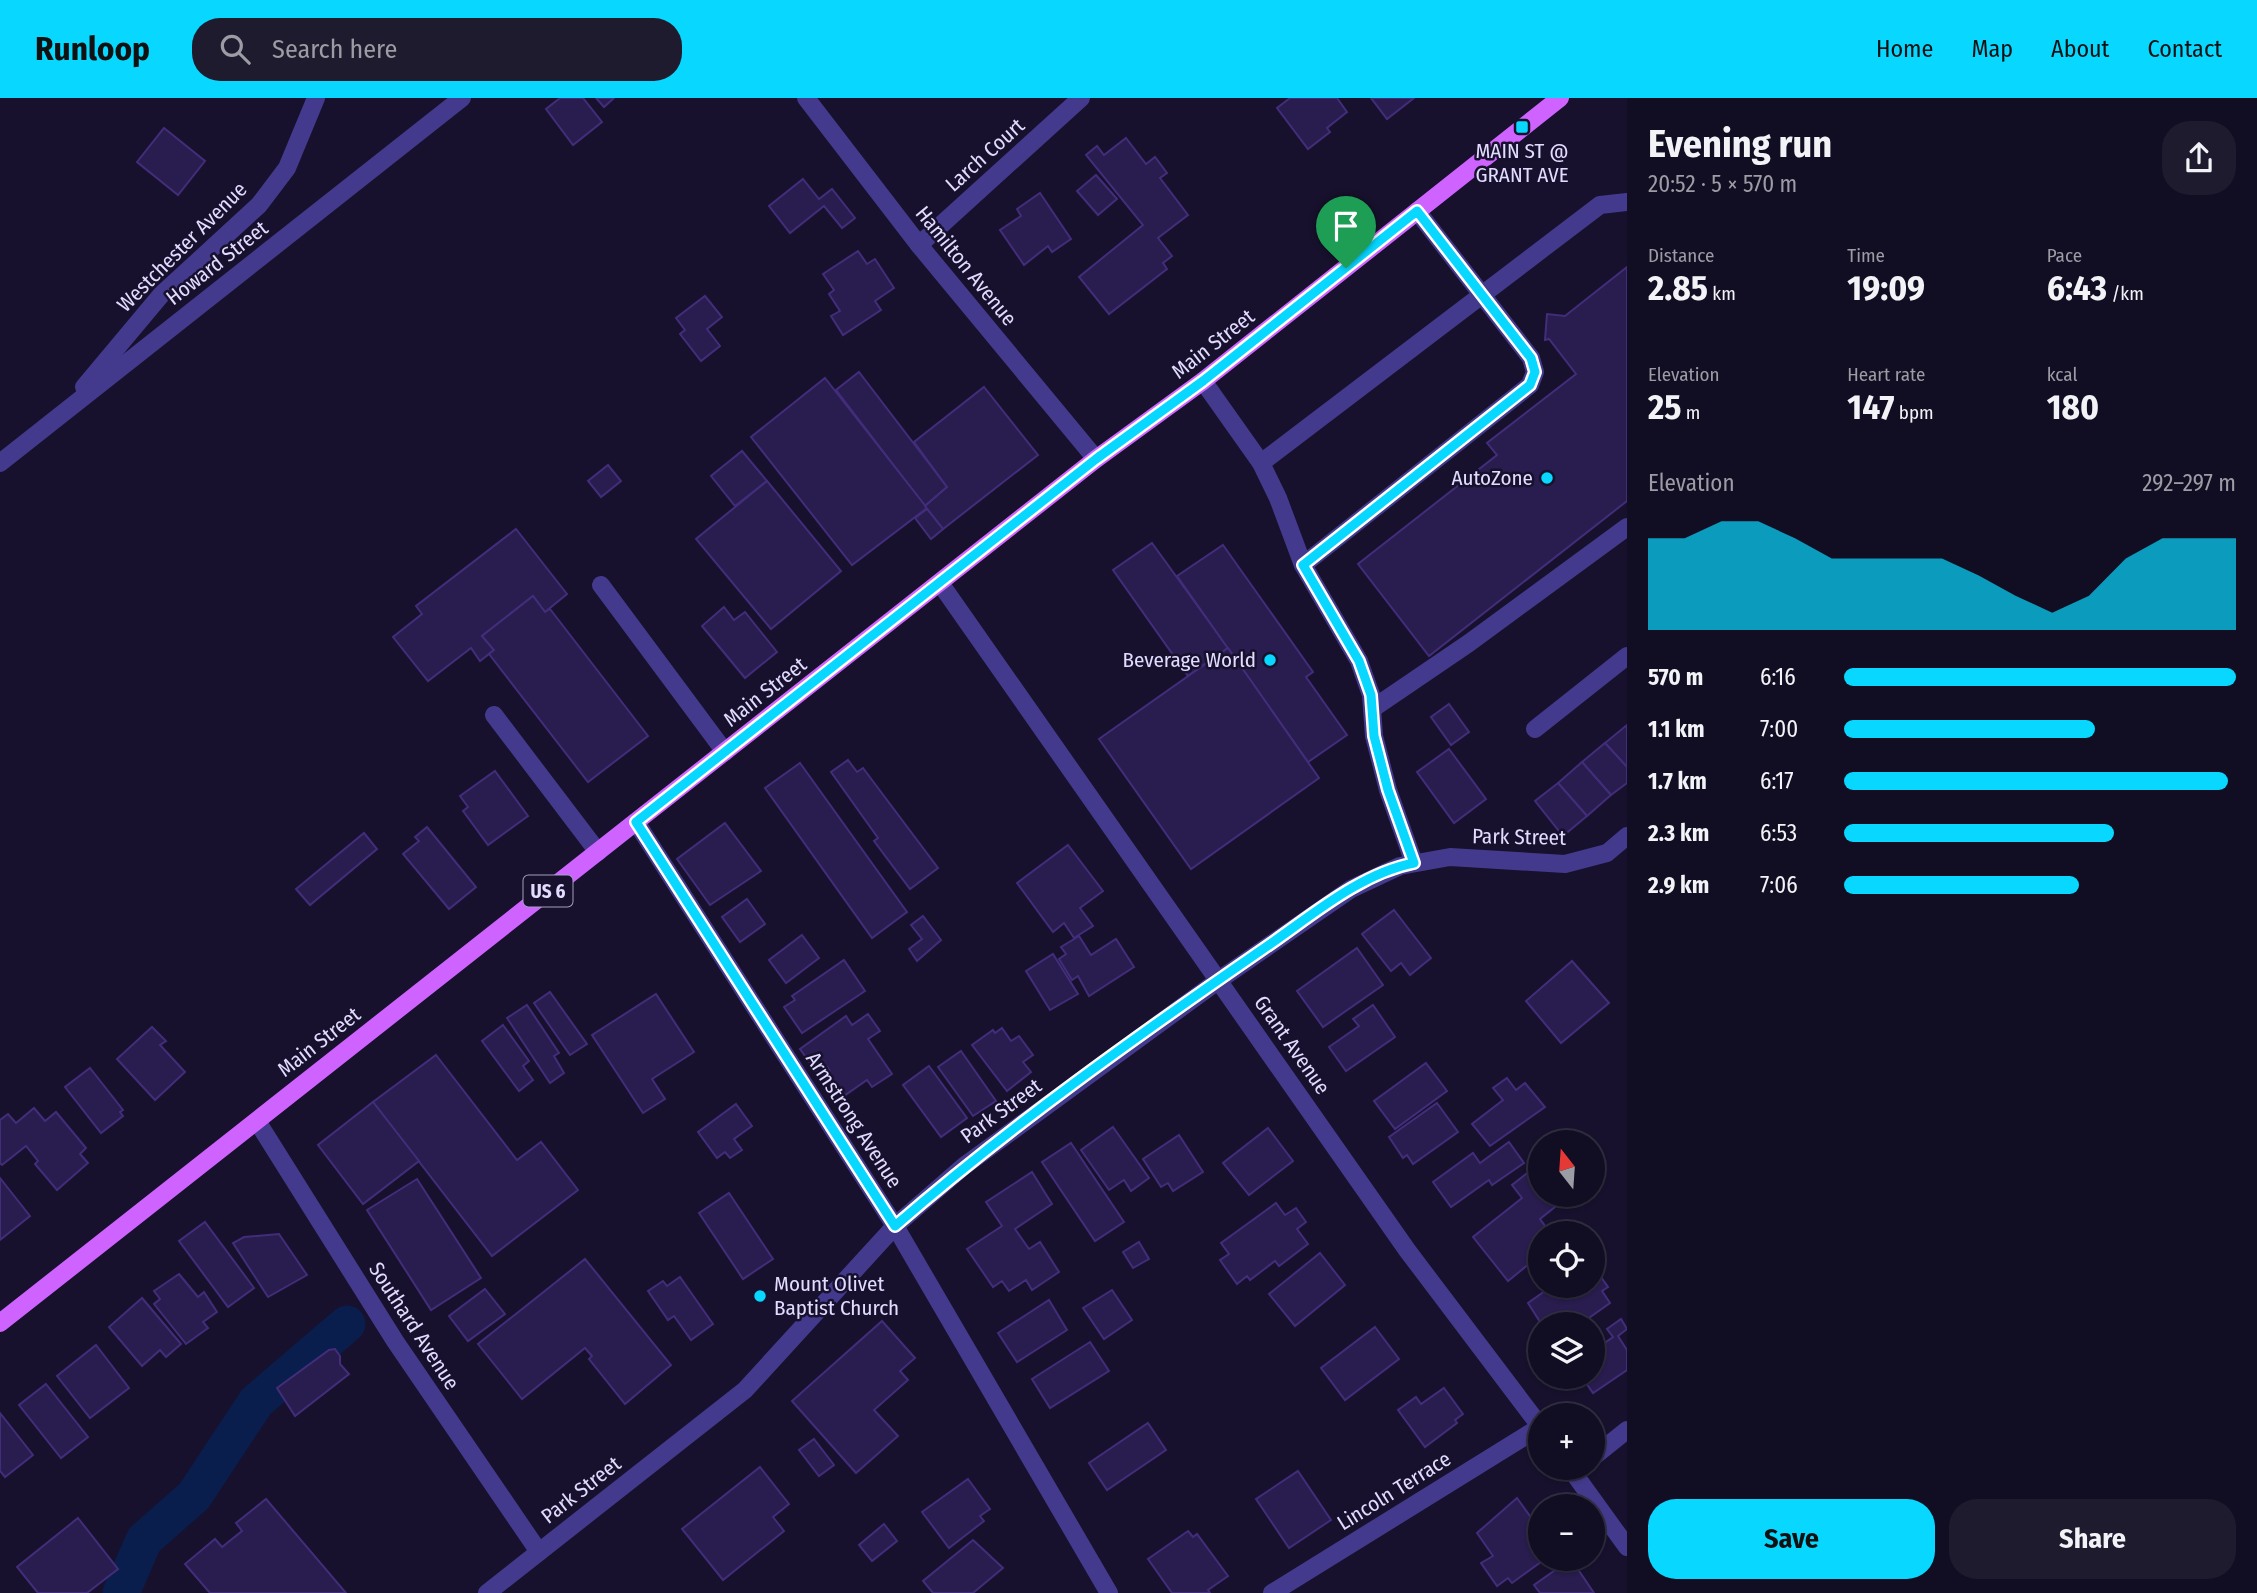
<!DOCTYPE html>
<meta charset="utf-8">
<style>
:root{--surface:#110d22;--page:#1e1b2f;--text:#f1f3f6;--muted:#9c9ca5;--line:#302d40;--accent:#08d7ff}
body{margin:0;font-family:"Fira Sans Condensed",sans-serif;background:var(--page);color:var(--text);height:100vh;display:flex;flex-direction:column;font-size:26px;white-space:nowrap}
*{box-sizing:border-box;margin:0}
p{font-size:23px;color:var(--muted)}
.icon{flex:none;width:38px;height:38px;fill:none;stroke:currentColor;stroke-width:2;stroke-linecap:round;stroke-linejoin:round}
.map{position:relative;flex:1;overflow:hidden}
.side{display:flex;flex-direction:column;background:var(--surface);width:630px}
.side>*{flex:none}
.needle{width:46px;rotate:343deg}
.buttons{position:absolute;left:1528px;top:1032px;display:grid;gap:14px}
.buttons a{display:grid;place-items:center;width:77px;height:77px;border-radius:50%;background:var(--surface);box-shadow:0 2px 5px #0004,0 0 0 2px var(--line);font-size:35px}
.pin{position:absolute;display:grid;place-items:center;width:60px;height:60px;color:#fff;margin:-72px -30px;border-radius:50% 50% 50% 0;rotate:-45deg;box-shadow:0 0 7px #0007}
.pin .icon{rotate:45deg}
.round{display:grid;place-items:center;flex:none;width:74px;height:74px;border-radius:28px;background:var(--page)}
.head{display:flex;align-items:center;justify-content:space-between;height:119px;padding:0 21px}
h1{font-size:38px;font-weight:700;line-height:52px}
.figures{display:grid;grid-template-columns:repeat(3,1fr);gap:10px;height:119px;padding:7px 21px}
.figures div{display:grid;align-content:center}
.figures b{font-size:35px;font-weight:700}
.figures small{font-size:19px;font-weight:400}
.figures p{font-size:19px}
.chart{height:196px;padding:14px 21px}
.chart p{display:flex;justify-content:space-between}
.chart svg{width:100%;height:126px;margin-top:7px;fill:var(--accent);opacity:.7}
.button{display:flex;gap:14px;margin-top:auto;padding:14px 21px}
.button a{flex:1;height:80px;border-radius:28px;background:var(--accent);color:#111;font-size:28px;font-weight:700;line-height:80px;text-align:center}
.button a+a{background:var(--page);color:var(--text)}
ul{padding:0 21px;list-style:none;font-size:23px}
li{display:grid;grid-template-columns:112px 84px 1fr;align-items:center;height:52px}
li i{height:18px;border-radius:9px;background:var(--accent)}
header{display:flex;align-items:center;gap:42px;box-sizing:border-box;height:98px;padding:0 35px;background:var(--accent);color:#111}
header strong{font-size:33px}
nav{display:flex;gap:38px;margin-inline-start:auto;font-size:24px}
.search{width:490px;height:63px;background:var(--page);display:flex;align-items:center;gap:18px;box-sizing:border-box;padding:0 24px;border-radius:28px;color:var(--muted);font-size:26px}
main{display:flex;flex:1;min-height:0}
.map>svg:first-child{display:block}
.lines{fill:none;stroke-linecap:round;stroke-linejoin:round}
.canal{stroke:#091e4d;stroke-width:37}
.building{fill:#291c4e;stroke:#422d7b;stroke-width:2}
.service{stroke:#433a8d;stroke-width:18}
.minor{stroke:#433a8d;stroke-width:18}
.primary{stroke:#cf63ff;stroke-width:18}
.route-casing{stroke:#fff;stroke-width:14}
.route{stroke:#08d7ff;stroke-width:9}
.poi-dot{fill:#08d7ff;stroke:#17112d;stroke-width:2.5}
.labels{text-anchor:middle;stroke-width:5;stroke-linejoin:round;paint-order:stroke}
.shield{fill:#17112d;stroke:#a59fc0;stroke-width:2}
.shield-label{font-size:19px;font-weight:bold;fill:#e2dcff}
.poi-label{font-size:21px;fill:#e2dcff;stroke:#17112d;text-anchor:end}
.street-label{font-size:21px;fill:#e2dcff;stroke:#17112d}
</style>
<header>
<strong>Runloop</strong>
<div class="search"><svg class="icon" aria-label="search" viewBox="0 0 24 24"><circle cx="10" cy="10" r="6"/><path d="M15 15l6 6"/></svg>Search here</div>
<nav><a>Home</a><a>Map</a><a>About</a><a>Contact</a></nav>
</header>
<main>
<div class="map">
<svg width="1627" height="1495" viewBox="0 0 1627 1495">
<rect width="100%" height="100%" fill="#17112d"/>
<g class="lines">
<polyline class="canal" points="121,1495 144,1442 194,1398 256,1304 347,1226"/>
</g>
<g class="building">
<polygon points="560,0 583,0 602,24 573,47 546,11"/>
<polygon points="596,0 614,0 604,9"/>
<polygon points="1290,0 1337,0 1347,14 1327,30 1330,34 1308,51 1277,10"/>
<polygon points="1371,0 1414,0 1387,21"/>
<polygon points="164,30 205,63 178,97 137,64"/>
<polygon points="1126,40 1146,66 1155,59 1167,75 1160,80 1188,117 1158,140 1172,158 1163,165 1167,171 1109,216 1079,179 1143,127 1086,57 1097,48 1104,57"/>
<polygon points="1096,77 1117,101 1098,117 1077,93"/>
<polygon points="803,81 819,101 832,91 855,120 842,130 824,108 790,135 769,108"/>
<polygon points="1040,95 1071,141 1052,154 1048,148 1024,167 1000,132 1021,118 1017,111"/>
<polygon points="858,153 867,166 875,161 894,190 875,203 881,212 843,237 831,218 840,213 829,196 834,192 823,176"/>
<polygon points="1627,169 1627,403 1429,558 1358,466 1497,357 1487,345 1576,276 1549,241 1545,242 1547,216 1565,218"/>
<polygon points="705,198 722,219 707,231 720,248 701,263 680,236 685,232 676,220"/>
<polygon points="859,274 947,389 925,408 836,292"/>
<polygon points="825,280 927,410 852,467 751,339"/>
<polygon points="984,289 1038,357 943,431 925,408 947,389 914,344"/>
<polygon points="742,353 767,383 735,408 711,378"/>
<polygon points="608,367 621,383 601,399 588,383"/>
<polygon points="767,383 841,473 771,531 696,441"/>
<polygon points="927,411 943,431 931,441 915,420"/>
<polygon points="516,431 567,496 545,514 533,498 482,538 494,552 480,563 471,550 428,583 393,539 422,516 416,508"/>
<polygon points="1152,445 1228,550 1188,578 1113,472"/>
<polygon points="1223,447 1313,574 1306,579 1347,637 1308,664 1177,478"/>
<polygon points="533,498 545,514 550,511 648,638 588,684 489,556 494,552 482,538"/>
<polygon points="724,509 734,522 745,514 777,554 745,580 702,528"/>
<polygon points="1228,550 1319,680 1191,771 1099,641"/>
<polygon points="1449,606 1469,634 1451,647 1431,619"/>
<polygon points="1627,627 1627,669 1605,645"/>
<polygon points="1605,645 1627,669 1627,685 1611,697 1582,664"/>
<polygon points="1449,651 1486,701 1454,725 1417,674"/>
<polygon points="848,662 857,674 863,670 938,770 910,791 874,743 878,740 831,674"/>
<polygon points="1582,664 1611,697 1587,718 1558,685"/>
<polygon points="800,665 907,814 872,840 765,690"/>
<polygon points="495,673 528,718 488,747 463,713 468,709 460,698"/>
<polygon points="1558,685 1587,718 1563,738 1535,703"/>
<polygon points="725,725 761,773 710,807 677,761"/>
<polygon points="427,729 476,789 449,811 403,756 419,743 415,739"/>
<polygon points="364,735 377,751 310,807 296,791"/>
<polygon points="1068,747 1103,793 1080,810 1093,828 1074,840 1064,825 1053,834 1017,785"/>
<polygon points="747,801 765,826 740,844 722,819"/>
<polygon points="1394,812 1431,860 1410,877 1401,865 1391,873 1362,836"/>
<polygon points="923,818 941,842 917,863 909,851 922,841 911,827"/>
<polygon points="802,837 819,860 786,885 769,862"/>
<polygon points="1079,838 1091,857 1116,841 1134,869 1089,898 1078,878 1072,882 1059,861 1066,856 1061,849"/>
<polygon points="1357,850 1383,887 1323,929 1297,893"/>
<polygon points="1053,856 1078,896 1050,912 1026,873"/>
<polygon points="844,862 865,893 802,935 784,909 795,902 792,898"/>
<polygon points="1572,863 1609,905 1561,945 1526,903"/>
<polygon points="550,894 587,946 570,957 534,905"/>
<polygon points="656,896 694,954 652,981 665,1001 643,1015 592,937"/>
<polygon points="527,907 559,955 554,958 564,975 550,985 507,920"/>
<polygon points="1373,907 1395,939 1346,973 1329,949 1359,928 1353,921"/>
<polygon points="868,916 880,933 868,941 892,976 872,989 867,982 841,1000 825,977 830,973 827,969 818,976 800,951 846,918 852,927"/>
<polygon points="503,927 529,963 523,968 533,982 519,993 482,943"/>
<polygon points="152,929 166,943 160,947 185,974 155,1002 117,961"/>
<polygon points="1002,930 1011,943 1019,938 1033,957 1023,964 1031,974 1007,993 972,947 993,932 995,935"/>
<polygon points="961,953 996,1003 973,1018 938,969"/>
<polygon points="436,957 517,1062 541,1044 578,1092 492,1158 373,1004"/>
<polygon points="1426,965 1447,993 1395,1031 1374,1003"/>
<polygon points="929,968 967,1020 941,1039 903,987"/>
<polygon points="90,970 123,1012 120,1014 123,1018 101,1035 65,989"/>
<polygon points="1507,980 1516,992 1525,985 1545,1009 1490,1048 1472,1026 1503,1002 1493,990"/>
<polygon points="373,1004 419,1063 363,1106 318,1047"/>
<polygon points="1437,1005 1458,1034 1413,1066 1407,1057 1403,1060 1389,1039"/>
<polygon points="736,1006 752,1028 734,1041 742,1052 730,1060 725,1054 717,1060 698,1034"/>
<polygon points="34,1010 45,1023 56,1014 86,1050 80,1056 88,1065 57,1092 35,1066 38,1063 26,1048 2,1067 0,1065 0,1022 8,1016 16,1025"/>
<polygon points="1113,1029 1149,1080 1131,1093 1124,1082 1109,1092 1081,1052"/>
<polygon points="1268,1030 1293,1063 1249,1097 1223,1065"/>
<polygon points="1179,1037 1203,1074 1173,1093 1168,1085 1161,1089 1143,1061"/>
<polygon points="1509,1044 1524,1065 1492,1087 1489,1082 1451,1109 1433,1084 1473,1055 1480,1065"/>
<polygon points="1071,1045 1124,1124 1095,1143 1042,1064"/>
<polygon points="1540,1065 1540,1097 1570,1097 1540,1121 1551,1136 1540,1136 1540,1157 1508,1183 1473,1139 1522,1100 1512,1087"/>
<polygon points="1592,1065 1600,1074 1592,1079"/>
<polygon points="1032,1074 1052,1106 1015,1131 1029,1151 1040,1144 1059,1174 1032,1192 1026,1182 1009,1193 1002,1183 993,1189 967,1151 1002,1128 986,1104"/>
<polygon points="0,1080 30,1118 0,1142"/>
<polygon points="417,1081 481,1180 431,1212 367,1112"/>
<polygon points="729,1095 773,1161 743,1181 699,1115"/>
<polygon points="1276,1105 1285,1117 1296,1110 1306,1124 1297,1131 1308,1146 1279,1168 1275,1163 1250,1182 1247,1178 1237,1186 1220,1162 1229,1156 1221,1145"/>
<polygon points="205,1124 254,1190 228,1209 179,1143"/>
<polygon points="279,1136 307,1177 268,1199 233,1145 244,1139"/>
<polygon points="1139,1144 1149,1161 1133,1170 1123,1154"/>
<polygon points="1320,1155 1345,1187 1295,1228 1269,1196"/>
<polygon points="585,1161 671,1267 625,1306 589,1261 592,1258 585,1250 522,1301 478,1246"/>
<polygon points="1596,1172 1608,1189 1602,1193 1610,1205 1579,1227 1542,1227 1528,1205 1552,1188 1592,1188 1592,1174"/>
<polygon points="179,1176 198,1199 204,1194 217,1214 203,1224 208,1230 186,1246 154,1206 160,1201 154,1193"/>
<polygon points="680,1179 713,1226 691,1242 674,1218 668,1222 648,1193 663,1183 667,1188"/>
<polygon points="485,1191 505,1216 468,1243 449,1218"/>
<polygon points="1112,1192 1132,1222 1104,1241 1083,1210"/>
<polygon points="142,1200 181,1246 166,1259 160,1252 142,1268 109,1229"/>
<polygon points="1049,1202 1067,1232 1017,1264 998,1235"/>
<polygon points="1621,1221 1627,1231 1618,1238 1627,1252 1627,1272 1593,1295 1582,1279 1592,1279 1592,1254 1613,1239 1607,1231"/>
<polygon points="882,1223 915,1260 900,1273 908,1282 874,1312 898,1338 856,1375 792,1303"/>
<polygon points="1375,1229 1399,1261 1345,1302 1321,1270"/>
<polygon points="1090,1244 1109,1273 1050,1310 1032,1281"/>
<polygon points="96,1247 129,1290 90,1320 57,1278"/>
<polygon points="335,1251 340,1258 340,1266 349,1276 295,1318 277,1290 329,1252"/>
<polygon points="46,1286 88,1339 61,1360 19,1307"/>
<polygon points="1444,1290 1463,1316 1455,1322 1457,1325 1425,1349 1398,1312 1416,1299 1421,1306"/>
<polygon points="0,1315 33,1357 5,1379 0,1373"/>
<polygon points="1148,1325 1166,1352 1107,1392 1089,1365"/>
<polygon points="814,1341 834,1367 819,1378 799,1352"/>
<polygon points="760,1369 789,1406 773,1419 784,1433 723,1482 682,1431"/>
<polygon points="1298,1373 1331,1422 1289,1450 1256,1401"/>
<polygon points="968,1381 990,1411 980,1418 984,1423 949,1450 922,1414"/>
<polygon points="1517,1400 1540,1432 1540,1461 1545,1461 1512,1485 1508,1480 1497,1488 1481,1465 1493,1458 1477,1435"/>
<polygon points="266,1401 346,1495 210,1495 185,1466 215,1441 222,1449 242,1433 236,1425"/>
<polygon points="78,1420 118,1471 87,1495 38,1495 17,1469"/>
<polygon points="884,1426 897,1443 872,1463 859,1447"/>
<polygon points="1188,1433 1193,1439 1197,1436 1228,1478 1208,1492 1210,1495 1172,1495 1148,1461"/>
<polygon points="973,1442 1003,1470 973,1495 933,1495 923,1483"/>
<polygon points="1571,1461 1594,1495 1540,1495 1534,1487"/>
</g>
<g class="lines">
<g class="service">
<polyline points="1203,283 1261,365 1278,400 1303,467"/>
<polyline points="1261,365 1600,107 1627,104"/>
<polyline points="601,487 725,654"/>
<polyline points="1372,611 1469,545 1627,429"/>
<polyline points="494,617 598,754"/>
<polyline points="1535,631 1627,558"/>
<polyline points="1414,765 1388,692 1374,638 1371,597 1359,563 1303,467 1530,287 1535,274 1531,260 1417,113"/>
</g>
<g class="minor">
<polyline points="806,0 919,147 1096,361"/>
<polyline points="919,147 1081,0"/>
<polyline points="84,289 161,197 259,107 287,70 316,0"/>
<polyline points="0,365 462,0"/>
<polyline points="940,485 1407,1152 1540,1328"/>
<polyline points="636,724 895,1128 1109,1495"/>
<polyline points="257,1023 395,1243 539,1454"/>
<polyline points="1592,1360 1627,1332"/>
<polyline points="1570,1370 1627,1449"/>
<polyline points="487,1495 745,1292 895,1128 964,1068 1219,882 1351,791 1400,768 1450,759 1565,766 1607,755 1627,738"/>
<polyline points="1272,1495 1540,1329"/>
</g>
<polyline class="primary" points="0,1225 1096,361 1203,283 1560,0"/>
</g>
<g class="lines">
<g class="route-casing">
<path id="route" d="M 1417,113 L 1531,260 L 1535,274 L 1530,287 L 1303,467 L 1359,563 L 1371,597 L 1374,638 L 1388,692 L 1414,765 C 1358,776 1309,820 1263,851 C 1137,938 1010,1028 895,1128 L 636,724 L 1096,361 L 1203,283 Z"/>
</g>
<use href="#route" class="route"/>
</g>
<g class="poi-dot">
<rect x="1515" y="22" width="14" height="14" rx="3.5"/>
<circle cx="1547" cy="380" r="7"/>
<circle cx="1270" cy="562" r="7"/>
<circle cx="760" cy="1198" r="7"/>
</g>
<g class="labels">
<rect class="shield" x="523.5" y="777.5" width="49" height="31" rx="5"/>
<g class="shield-label">
<text x="548" y="800">US 6</text>
</g>
<g class="poi-label">
<text x="1522" y="60" text-anchor="middle">MAIN ST @<tspan x="1522" dy="24">GRANT AVE</tspan></text>
<text x="1533" y="387">AutoZone</text>
<text x="1256" y="569">Beverage World</text>
<text x="774" y="1193" text-anchor="start">Mount Olivet<tspan x="774" dy="24">Baptist Church</tspan></text>
</g>
<g class="street-label">
<text transform="translate(985 57) rotate(-42)" y="7">Larch Court</text>
<text transform="translate(182 149) rotate(-45)" y="7">Westchester Avenue</text>
<text transform="translate(217 165) rotate(-38)" y="7">Howard Street</text>
<text transform="translate(966 168) rotate(51)" y="7">Hamilton Avenue</text>
<text transform="translate(1213 246) rotate(-38)" y="7">Main Street</text>
<text transform="translate(765 594) rotate(-38)" y="7">Main Street</text>
<text transform="translate(1519 739) rotate(1)" y="7">Park Street</text>
<text transform="translate(319 944) rotate(-38)" y="7">Main Street</text>
<text transform="translate(1292 947) rotate(55)" y="7">Grant Avenue</text>
<text transform="translate(1001 1013) rotate(-36)" y="7">Park Street</text>
<text transform="translate(854 1022) rotate(57)" y="7">Armstrong Avenue</text>
<text transform="translate(414 1228) rotate(57)" y="7">Southard Avenue</text>
<text transform="translate(581 1392) rotate(-38)" y="7">Park Street</text>
<text transform="translate(1394 1393) rotate(-32)" y="7">Lincoln Terrace</text>
</g>
</g>
</svg>
<div class="buttons">
<a><svg class="needle" viewBox="-14 -14 28 28"><path d="M0-13l5 13h-10z" fill="#e53935"/><path d="M0 13l5-13h-10z" fill="#9c9ca5"/></svg></a>
<a><svg class="icon" aria-label="locate" viewBox="0 0 24 24"><circle cx="12" cy="12" r="6"/><path d="M12 2v4M12 18v4M2 12h4M18 12h4"/></svg></a>
<a><svg class="icon" aria-label="layers" viewBox="0 0 24 24"><path d="M12 4l9 5-9 5-9-5zM3 14l9 5 9-5"/></svg></a>
<a>+</a>
<a>−</a>
</div>
<div class="pin" style="left:1346px;top:170px;background:#1e9e55"><svg class="icon" aria-label="arrive" viewBox="0 0 24 24"><path d="M6 21V4h12l-3 4 3 4H6"/></svg></div>
</div>
<section class="side">
<div class="head"><div><h1>Evening run</h1><p>20:52 · 5 × 570 m</p></div><a class="round"><svg class="icon" aria-label="share" viewBox="0 0 24 24"><path d="M12 15V3M7 8l5-5 5 5M5 13v7h14v-7"/></svg></a></div>
<div class="figures">
<div><p>Distance</p><b>2.85<small> km</small></b></div>
<div><p>Time</p><b>19:09</b></div>
<div><p>Pace</p><b>6:43<small> /km</small></b></div>
</div>
<div class="figures">
<div><p>Elevation</p><b>25<small> m</small></b></div>
<div><p>Heart rate</p><b>147<small> bpm</small></b></div>
<div><p>kcal</p><b>180</b></div>
</div>
<div class="chart"><p><span>Elevation</span>292–297 m</p>
<svg viewBox="0 0 160 44" preserveAspectRatio="none"><path d="M0 44V12L10 12L20 6L30 6L40 12L50 19L60 19L70 19L80 19L90 25L100 32L110 38L120 32L130 19L140 12L150 12L160 12V44z"/></svg>
</div>
<ul>
<li><b>570 m</b>6:16<i style="width:100%"></i></li>
<li><b>1.1 km</b>7:00<i style="width:64%"></i></li>
<li><b>1.7 km</b>6:17<i style="width:98%"></i></li>
<li><b>2.3 km</b>6:53<i style="width:69%"></i></li>
<li><b>2.9 km</b>7:06<i style="width:60%"></i></li>
</ul>
<div class="button"><a>Save</a><a>Share</a></div>
</section>
</main>
